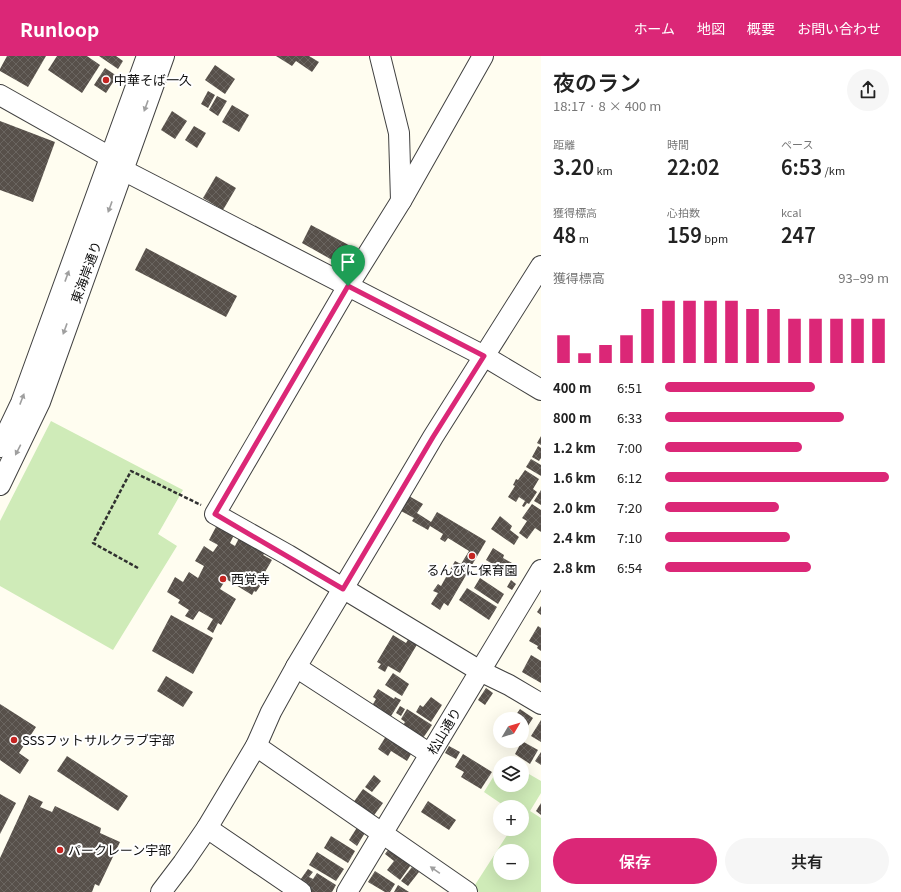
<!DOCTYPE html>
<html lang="ja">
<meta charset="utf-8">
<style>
:root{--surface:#fff;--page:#f6f6f6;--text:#222;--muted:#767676;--accent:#db2777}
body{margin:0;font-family:Georgia,"Noto Sans JP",serif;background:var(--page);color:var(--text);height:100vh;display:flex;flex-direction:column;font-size:15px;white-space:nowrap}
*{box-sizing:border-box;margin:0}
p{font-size:13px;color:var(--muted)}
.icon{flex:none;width:22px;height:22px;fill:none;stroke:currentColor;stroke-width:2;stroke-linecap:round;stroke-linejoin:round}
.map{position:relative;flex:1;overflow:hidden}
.panel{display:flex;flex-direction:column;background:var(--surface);width:360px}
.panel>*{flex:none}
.needle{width:26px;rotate:52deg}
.controls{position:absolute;left:493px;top:656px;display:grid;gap:8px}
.controls a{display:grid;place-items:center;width:36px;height:36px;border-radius:50%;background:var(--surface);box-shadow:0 4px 16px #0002;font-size:20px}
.pin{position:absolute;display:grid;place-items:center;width:34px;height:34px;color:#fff;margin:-41px -17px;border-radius:50% 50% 50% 0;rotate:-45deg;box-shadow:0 0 4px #0007}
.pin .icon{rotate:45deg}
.round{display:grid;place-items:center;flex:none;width:42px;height:42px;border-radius:21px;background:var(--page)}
.overview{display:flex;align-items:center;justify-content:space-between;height:68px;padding:0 12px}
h1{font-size:22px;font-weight:600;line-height:30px}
.metrics{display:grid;grid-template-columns:repeat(3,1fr);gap:6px;height:68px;padding:4px 12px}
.metrics div{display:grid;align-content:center}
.metrics b{font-size:20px;font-weight:600}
.metrics small{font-size:11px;font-weight:400}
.metrics p{font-size:11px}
.chart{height:112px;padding:8px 12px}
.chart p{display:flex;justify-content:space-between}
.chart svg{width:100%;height:72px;margin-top:4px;stroke:var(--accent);stroke-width:6}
.primary-button{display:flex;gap:8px;margin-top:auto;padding:8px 12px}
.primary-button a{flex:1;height:46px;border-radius:24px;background:var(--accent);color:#fff;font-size:16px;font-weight:600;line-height:46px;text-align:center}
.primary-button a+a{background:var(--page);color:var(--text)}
ul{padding:0 12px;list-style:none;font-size:13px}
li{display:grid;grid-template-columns:64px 48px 1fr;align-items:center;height:30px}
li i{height:10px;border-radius:5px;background:var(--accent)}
header{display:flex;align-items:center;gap:24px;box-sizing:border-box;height:56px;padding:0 20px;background:var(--accent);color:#fff}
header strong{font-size:19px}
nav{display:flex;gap:22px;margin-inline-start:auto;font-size:14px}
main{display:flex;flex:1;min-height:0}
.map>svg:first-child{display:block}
.park{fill:#cfebb8;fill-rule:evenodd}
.building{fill:url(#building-cross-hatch)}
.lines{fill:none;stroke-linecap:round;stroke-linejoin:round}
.minor-casing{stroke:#414141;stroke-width:22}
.path{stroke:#303030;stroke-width:2.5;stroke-dasharray:4 2;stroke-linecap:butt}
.minor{stroke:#fff;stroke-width:20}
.oneway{fill:#9f9f9f}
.route-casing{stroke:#fff;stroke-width:8}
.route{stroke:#db2777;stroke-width:5}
.poi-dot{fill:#c42421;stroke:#fff;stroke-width:1.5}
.labels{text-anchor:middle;stroke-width:4;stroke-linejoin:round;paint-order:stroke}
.poi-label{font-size:13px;fill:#0e0e0e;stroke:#fff;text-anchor:start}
.street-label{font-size:13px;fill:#0e0e0e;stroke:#fff}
</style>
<header>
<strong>Runloop</strong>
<nav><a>ホーム</a><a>地図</a><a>概要</a><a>お問い合わせ</a></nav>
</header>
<main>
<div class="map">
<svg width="541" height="836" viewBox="0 0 541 836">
<defs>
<pattern id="building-cross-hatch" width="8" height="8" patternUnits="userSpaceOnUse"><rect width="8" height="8" fill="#57504a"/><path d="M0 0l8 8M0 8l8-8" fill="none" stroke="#6a6560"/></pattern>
</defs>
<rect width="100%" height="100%" fill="#fffdf0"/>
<g class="park">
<polygon points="51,365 183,434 158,478 177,490 113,594 0,530 0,465"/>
<path d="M 500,710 L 500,729 L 522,729 L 522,714 L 541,725 L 541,737 L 530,755 L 541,762 L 541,836 L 479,836 L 473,832 L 511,773 L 522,773 L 522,751 L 506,751 L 484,736 ZM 500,795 L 522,795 L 522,817 L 500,817 Z"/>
</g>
<g class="building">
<polygon points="7,0 46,0 28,31 0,15 0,13"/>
<polygon points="57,0 87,0 100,9 82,37 48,14"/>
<polygon points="99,0 116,0 123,5 118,13"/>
<polygon points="276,0 309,0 319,6 312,16 296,5 292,10"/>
<polygon points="215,9 235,23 225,38 205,24"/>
<polygon points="105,12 117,20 106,37 94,29"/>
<polygon points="208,35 215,39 208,52 201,48"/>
<polygon points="217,40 227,45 218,60 209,54"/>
<polygon points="232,49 249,59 239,76 222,66"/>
<polygon points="172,55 187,65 175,83 161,74"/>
<polygon points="0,65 55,86 33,146 0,134"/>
<polygon points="194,70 206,77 197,92 185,84"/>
<polygon points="216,120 236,132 223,154 203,142"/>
<polygon points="311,169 360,195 350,214 302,187"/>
<polygon points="146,192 237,240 226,261 135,214"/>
<polygon points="541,380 541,389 537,387"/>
<polygon points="538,390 541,392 541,402 539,405 532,401"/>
<polygon points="531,403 541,409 541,420 526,411"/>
<polygon points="525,414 539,423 533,433 537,436 529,448 527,447 524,451 522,450 525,445 519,441 516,446 508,441 515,430 513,429 516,423 518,424"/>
<polygon points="541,434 541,449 534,445"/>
<polygon points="409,440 423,448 417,457 431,466 437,456 486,485 448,550 444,547 440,554 431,548 438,537 433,535 438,528 441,530 455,505 461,508 469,495 448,482 445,486 440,483 443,478 430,470 428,474 412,465 414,462 401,455"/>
<polygon points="532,448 541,454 541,476 535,472 527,483 519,477 527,465 522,462"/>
<polygon points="500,460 512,470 510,474 519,481 514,489 491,473"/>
<polygon points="217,469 234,479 230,487 235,490 239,482 265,497 263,499 272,504 258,528 260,530 256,536 254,535 252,539 226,523 220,533 236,543 221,569 218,567 213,577 207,573 213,563 199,555 193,564 185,560 189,554 178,547 180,544 167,536 175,521 183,526 189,516 198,522 204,510 195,505 204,490 213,496 218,489 209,484"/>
<polygon points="493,492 504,499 503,502 512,507 506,516 486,504"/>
<polygon points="480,522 504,538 498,548 474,532"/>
<polygon points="511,524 516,528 512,534 507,531"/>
<polygon points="467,532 497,551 489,564 459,544"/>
<polygon points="541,550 541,559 537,556"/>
<polygon points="171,559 213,582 193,618 152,595"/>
<polygon points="538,570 541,572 541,595 537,592 538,590 529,585"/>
<polygon points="393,579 406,587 409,582 418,587 400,617 388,610 385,616 378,612 381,608 377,606"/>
<polygon points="531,599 541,605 541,627 522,616"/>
<polygon points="393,617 409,628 402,640 385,629"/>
<polygon points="166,620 193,636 183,651 157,635"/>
<polygon points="486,632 493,637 485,649 478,644"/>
<polygon points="378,633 394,643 395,641 401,644 388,665 373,648 376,643 373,641"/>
<polygon points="431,641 442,649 431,666 416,656 420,649 423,651"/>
<polygon points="0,648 36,671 19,697 29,704 20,718 0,704"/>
<polygon points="400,650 405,653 401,660 396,657"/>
<polygon points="407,653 432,669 421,685 401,672 405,666 401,663"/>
<polygon points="520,653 533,662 522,679 522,663 513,663"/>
<polygon points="541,664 541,686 531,680"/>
<polygon points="388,677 414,693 407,705 391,695 388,700 378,693"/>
<polygon points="522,685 538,694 530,708 515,698"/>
<polygon points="449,690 460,696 456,703 445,697"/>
<polygon points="541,696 541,709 535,705"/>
<polygon points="463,698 492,716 481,733 461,721 464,716 455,711"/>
<polygon points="67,700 128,740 118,755 57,715"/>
<polygon points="374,719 381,725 372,736 365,731"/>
<polygon points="363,733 383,747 372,762 353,747"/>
<polygon points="0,738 16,747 0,778"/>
<polygon points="29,739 43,746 40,751 52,756 55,750 101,772 100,777 120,786 99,830 95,828 92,836 0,836 0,802"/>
<polygon points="428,745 456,764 449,774 421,756"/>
<polygon points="541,747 541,759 536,755"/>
<polygon points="358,770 366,775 357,790 349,784"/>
<polygon points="331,780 355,795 348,807 324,792"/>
<polygon points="394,792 413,806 400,824 387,814 394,805 385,798 388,794"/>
<polygon points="317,796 344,813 336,825 309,809"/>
<polygon points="412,811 419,816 408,830 401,825"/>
<polygon points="308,813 313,816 309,821 313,823 317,817 336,829 332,836 312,836 298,827"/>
<polygon points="375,815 395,828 390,836 385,836 368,826"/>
<polygon points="398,829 409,836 394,836"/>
</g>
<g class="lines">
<g class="minor-casing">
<g id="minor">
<polyline points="380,0 399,77 401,145"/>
<polyline points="483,0 401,145 348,230 215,458 288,499 480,615 509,629 541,648"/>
<polyline points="0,39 110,101 123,114 484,300 541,334"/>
<polyline points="0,391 21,347 147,0"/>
<polyline points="0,429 40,346 164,0"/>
<polyline points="296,611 430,698"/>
<polyline points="256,690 467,836"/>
<polyline points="207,772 301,836"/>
<polyline points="161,836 183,807 207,772 256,690 271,656 296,611 390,454 433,381 541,210"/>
<polyline points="347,836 541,514"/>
</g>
</g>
<polyline class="path" points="138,512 93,487 131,415 201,449"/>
<use href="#minor" class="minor"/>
</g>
<defs><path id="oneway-solid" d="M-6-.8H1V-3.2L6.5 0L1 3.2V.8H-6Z"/></defs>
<g class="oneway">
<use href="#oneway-solid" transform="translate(146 50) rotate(110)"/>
<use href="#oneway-solid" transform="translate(110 151) rotate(110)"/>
<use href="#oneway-solid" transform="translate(67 220) rotate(-70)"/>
<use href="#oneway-solid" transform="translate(65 273) rotate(110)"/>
<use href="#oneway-solid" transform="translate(22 343) rotate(-69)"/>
<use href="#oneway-solid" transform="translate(18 394) rotate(117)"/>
<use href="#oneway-solid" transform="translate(435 814) rotate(-145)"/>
</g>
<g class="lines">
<g class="route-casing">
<polygon id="route" points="348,230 484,300 433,381 343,533 215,458"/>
</g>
<use href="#route" class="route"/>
</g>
<g class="poi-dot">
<circle cx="106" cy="24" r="4"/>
<circle cx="472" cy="500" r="4"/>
<circle cx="223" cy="523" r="4"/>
<circle cx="14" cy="684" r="4"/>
<circle cx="60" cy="794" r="4"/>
</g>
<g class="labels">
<g class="poi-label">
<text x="114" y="29">中華そば一久</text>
<text x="472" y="519" text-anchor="middle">るんびに保育園</text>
<text x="231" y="528">西覚寺</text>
<text x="22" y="689">SSSフットサルクラブ宇部</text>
<text x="68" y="799">パークレーン宇部</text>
</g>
<g class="street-label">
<text transform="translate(86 216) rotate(-70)" y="5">東海岸通り</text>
<text transform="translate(444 675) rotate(-59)" y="5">松山通り</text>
</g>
</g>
</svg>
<div class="controls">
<a><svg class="needle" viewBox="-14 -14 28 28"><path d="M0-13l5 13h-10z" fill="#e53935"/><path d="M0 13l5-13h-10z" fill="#767676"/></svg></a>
<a><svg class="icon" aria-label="layers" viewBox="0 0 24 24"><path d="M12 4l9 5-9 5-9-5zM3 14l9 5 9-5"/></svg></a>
<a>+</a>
<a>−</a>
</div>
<div class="pin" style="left:348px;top:230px;background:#1e9e55"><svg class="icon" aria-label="arrive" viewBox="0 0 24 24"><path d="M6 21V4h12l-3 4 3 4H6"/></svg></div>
</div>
<section class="panel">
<div class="overview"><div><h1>夜のラン</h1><p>18:17 · 8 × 400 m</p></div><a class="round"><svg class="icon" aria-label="share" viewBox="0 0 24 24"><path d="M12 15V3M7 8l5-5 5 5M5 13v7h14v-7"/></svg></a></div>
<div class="metrics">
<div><p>距離</p><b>3.20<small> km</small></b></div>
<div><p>時間</p><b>22:02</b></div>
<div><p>ペース</p><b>6:53<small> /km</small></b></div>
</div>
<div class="metrics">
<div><p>獲得標高</p><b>48<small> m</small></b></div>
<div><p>心拍数</p><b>159<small> bpm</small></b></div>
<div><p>kcal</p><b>247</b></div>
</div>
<div class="chart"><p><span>獲得標高</span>93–99 m</p>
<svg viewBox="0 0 160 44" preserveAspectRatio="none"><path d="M5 44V27M15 44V38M25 44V33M35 44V27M45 44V11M55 44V6M65 44V6M75 44V6M85 44V6M95 44V11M105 44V11M115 44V17M125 44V17M135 44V17M145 44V17M155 44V17"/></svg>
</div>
<ul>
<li><b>400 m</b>6:51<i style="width:67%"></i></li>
<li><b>800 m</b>6:33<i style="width:80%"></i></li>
<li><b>1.2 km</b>7:00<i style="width:61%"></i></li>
<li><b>1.6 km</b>6:12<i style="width:100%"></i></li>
<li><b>2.0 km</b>7:20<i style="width:51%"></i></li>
<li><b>2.4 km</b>7:10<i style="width:56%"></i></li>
<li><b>2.8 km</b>6:54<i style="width:65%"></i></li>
</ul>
<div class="primary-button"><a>保存</a><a>共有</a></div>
</section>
</main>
